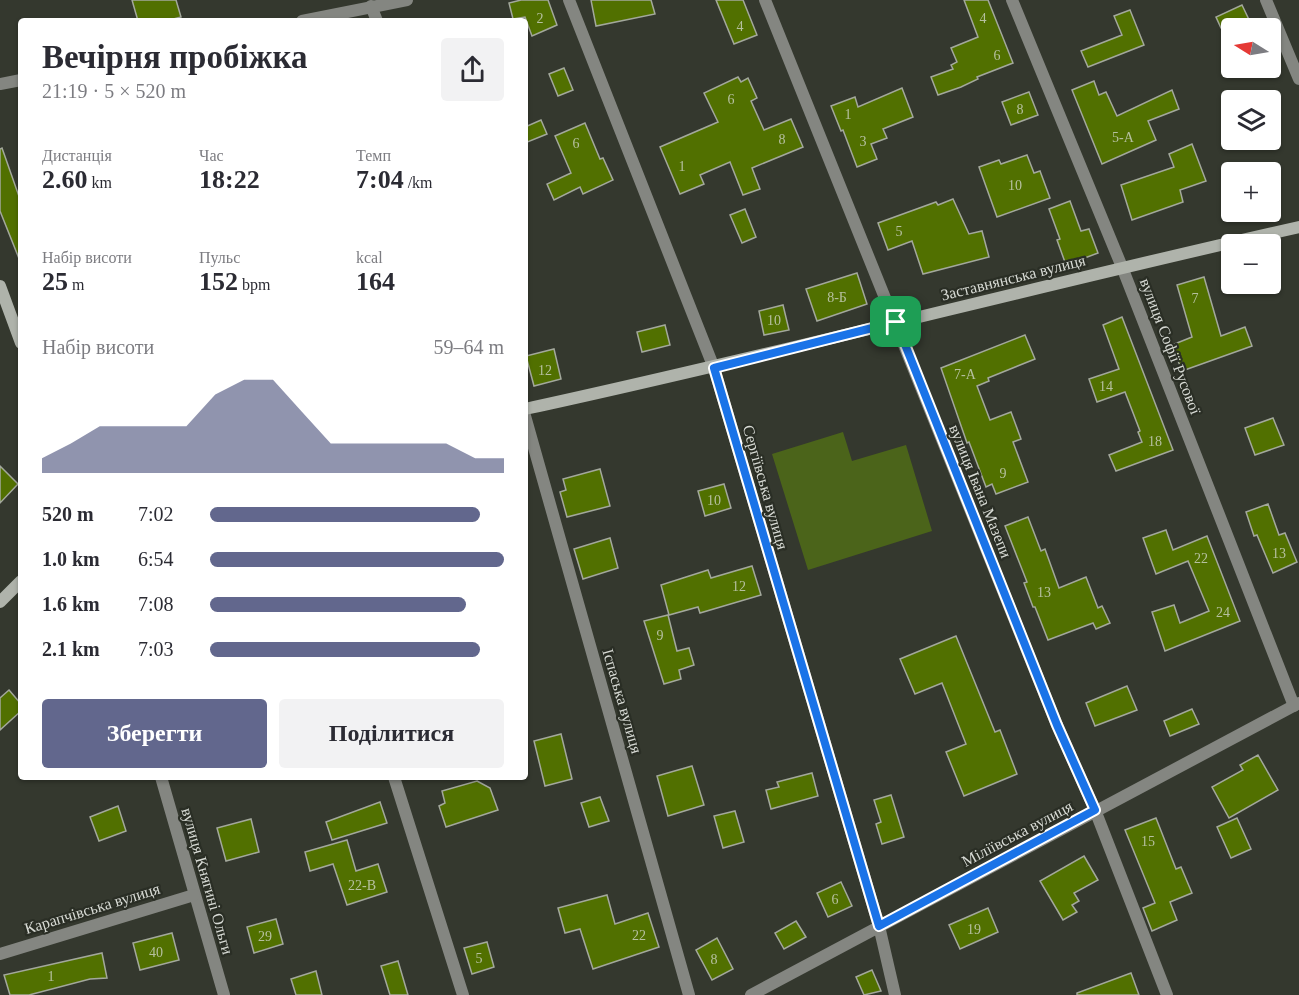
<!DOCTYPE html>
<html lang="uk">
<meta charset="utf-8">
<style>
:root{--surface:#fff;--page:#f2f2f3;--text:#2b2b33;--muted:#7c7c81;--accent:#62678d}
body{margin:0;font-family:"Times New Roman",serif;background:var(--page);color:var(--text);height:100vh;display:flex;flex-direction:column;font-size:22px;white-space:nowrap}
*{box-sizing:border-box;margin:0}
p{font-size:20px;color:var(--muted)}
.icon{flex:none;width:33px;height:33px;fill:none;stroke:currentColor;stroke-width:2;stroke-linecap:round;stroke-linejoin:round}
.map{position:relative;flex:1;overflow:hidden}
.sheet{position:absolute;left:18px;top:18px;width:510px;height:762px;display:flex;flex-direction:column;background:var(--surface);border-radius:6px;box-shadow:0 2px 4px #0004}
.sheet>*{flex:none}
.needle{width:39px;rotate:281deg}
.controls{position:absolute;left:1221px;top:18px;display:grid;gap:12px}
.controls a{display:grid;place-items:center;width:60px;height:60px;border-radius:6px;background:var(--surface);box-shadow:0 2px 4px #0004;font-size:30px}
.pin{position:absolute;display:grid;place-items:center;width:51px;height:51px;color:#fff;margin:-26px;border-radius:12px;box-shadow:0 3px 9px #0006}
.round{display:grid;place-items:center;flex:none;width:63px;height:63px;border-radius:6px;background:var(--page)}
.head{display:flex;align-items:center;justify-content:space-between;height:102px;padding:0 24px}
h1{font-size:33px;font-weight:700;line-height:45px}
.metrics{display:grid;grid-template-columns:repeat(3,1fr);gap:9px;height:102px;padding:6px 24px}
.metrics div{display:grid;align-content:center}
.metrics b{font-size:26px;font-weight:700}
.metrics small{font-size:16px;font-weight:400}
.metrics p{font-size:16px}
.chart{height:168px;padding:12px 24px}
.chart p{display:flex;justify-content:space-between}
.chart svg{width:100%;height:108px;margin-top:6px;fill:var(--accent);opacity:.7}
.primary-button{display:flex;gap:12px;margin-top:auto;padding:12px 24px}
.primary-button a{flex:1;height:69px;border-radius:6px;background:var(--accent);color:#fff;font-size:24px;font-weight:700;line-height:69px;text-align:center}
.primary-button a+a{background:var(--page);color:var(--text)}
ul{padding:0 24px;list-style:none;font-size:20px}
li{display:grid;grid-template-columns:96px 72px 1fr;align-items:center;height:45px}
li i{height:15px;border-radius:8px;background:var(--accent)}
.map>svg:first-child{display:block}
.green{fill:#4b641a}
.building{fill:#517000;stroke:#a3a89c;stroke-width:1.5}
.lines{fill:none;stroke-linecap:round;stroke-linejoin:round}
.street{stroke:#848681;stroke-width:12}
.secondary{stroke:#afb3ab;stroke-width:12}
.route-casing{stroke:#fff;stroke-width:12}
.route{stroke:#1a73e8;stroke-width:8}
.labels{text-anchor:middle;stroke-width:4.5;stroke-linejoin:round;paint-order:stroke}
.number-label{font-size:14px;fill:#b6c09f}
.street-label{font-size:16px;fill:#d7dad4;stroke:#2a2e25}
</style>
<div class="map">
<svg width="1299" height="995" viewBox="0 0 1299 995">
<rect width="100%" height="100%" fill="#34382e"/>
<polygon class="green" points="843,432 852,461 906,445 932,531 808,570 772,454"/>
<g class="building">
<polygon points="132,0 176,0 181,17 166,21 138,21"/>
<polygon points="521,0 548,0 557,25 532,36 525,17 513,19 509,3"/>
<polygon points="591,0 651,0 655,14 596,26"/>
<polygon points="716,0 743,0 757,35 734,44"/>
<polygon points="964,0 988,0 1013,63 977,77 978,79 961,87 938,95 931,77 953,69 951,65 957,62 951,48 978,37"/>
<polygon points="1242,5 1253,28 1221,28 1216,17"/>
<polygon points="1130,10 1144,45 1088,67 1081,51 1122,35 1114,16"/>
<polygon points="564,68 573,90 558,96 549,74"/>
<polygon points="738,77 741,82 748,78 757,98 751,101 764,130 791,119 803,147 752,168 760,189 743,195 730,162 700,175 704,184 680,194 660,147 718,122 704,93"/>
<polygon points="1094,81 1099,95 1106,92 1117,116 1172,90 1179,109 1148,121 1156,140 1102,164 1072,90"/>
<polygon points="902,88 913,117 883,129 887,138 871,144 877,159 857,167 843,130 841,131 831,106 855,97 858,107"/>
<polygon points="1029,92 1038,115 1011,125 1002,102"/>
<polygon points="541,120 547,134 525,143 525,127"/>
<polygon points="585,123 600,159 603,158 613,180 583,194 580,187 554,200 547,184 571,173 555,136"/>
<polygon points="1192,144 1206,181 1180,190 1183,202 1132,220 1121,185 1174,167 1169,154"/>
<polygon points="2,148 21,202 20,261 0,211 0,149"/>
<polygon points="1027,155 1034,173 1040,171 1050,198 997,217 979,167 999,160 1001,164"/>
<polygon points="953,199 969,234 982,231 989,257 923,274 912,241 888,250 878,223 936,202 938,205"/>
<polygon points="1070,201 1081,231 1089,229 1098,253 1066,265 1057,240 1060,239 1049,209"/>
<polygon points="745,209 756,237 742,243 730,215"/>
<polygon points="857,273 867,304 817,321 806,289"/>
<polygon points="1204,277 1221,336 1245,327 1252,346 1182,371 1172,345 1192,337 1177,285"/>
<polygon points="783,305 789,330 764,335 759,311"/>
<polygon points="1122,317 1173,450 1116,471 1109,455 1142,442 1138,432 1140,431 1125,392 1097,402 1089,379 1119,369 1103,325"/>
<polygon points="665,325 670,345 642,352 637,332"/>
<polygon points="1025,335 1035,359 988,378 989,381 977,386 990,420 1011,412 1021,439 1013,442 1028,482 996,494 992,484 986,487 969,442 967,443 941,368"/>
<polygon points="554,349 561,379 534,386 526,356"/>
<polygon points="1273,418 1284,445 1255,455 1245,428"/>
<polygon points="0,466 18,484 0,503"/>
<polygon points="600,469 610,506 567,517 560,492 566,490 563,479"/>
<polygon points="724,484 731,508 705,516 698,491"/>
<polygon points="1268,504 1279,535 1285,533 1297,562 1273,573 1257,535 1254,536 1246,512"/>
<polygon points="1028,517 1041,551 1045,549 1059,588 1086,577 1098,608 1102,606 1110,623 1096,629 1093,623 1048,640 1035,607 1033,607 1024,583 1027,582 1005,526"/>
<polygon points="1166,530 1173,550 1207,536 1240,621 1165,651 1152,612 1174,605 1180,623 1209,611 1188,561 1156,574 1143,538"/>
<polygon points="610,538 618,568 583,579 574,549"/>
<polygon points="752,566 761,595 700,613 698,607 669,615 661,585 708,570 711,578"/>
<polygon points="668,615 677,651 689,648 694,665 679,670 681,679 664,684 644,621"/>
<polygon points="956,636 995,732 1000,730 1017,774 964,796 946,752 966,744 942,683 915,694 900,659"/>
<polygon points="1127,686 1137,710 1095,726 1086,703"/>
<polygon points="9,690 21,704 21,711 0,730 0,698"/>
<polygon points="1192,709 1199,724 1170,736 1164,721"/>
<polygon points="561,734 572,779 545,786 534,741"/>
<polygon points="1258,755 1278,790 1229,818 1212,787 1243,770 1240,765"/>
<polygon points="692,766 704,805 668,816 657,776"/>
<polygon points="812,773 818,796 771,809 766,790 779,787 777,782"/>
<polygon points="477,781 490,788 498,810 446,827 439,806 445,803 442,791"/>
<polygon points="891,795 904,837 882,844 876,824 881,822 874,800"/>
<polygon points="600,797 609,821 589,827 581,803"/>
<polygon points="380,802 387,823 332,840 326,822"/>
<polygon points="118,806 126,831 99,841 90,817"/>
<polygon points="735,811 744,842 723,848 714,816"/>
<polygon points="1156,818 1176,869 1181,867 1192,893 1170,902 1177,920 1152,931 1143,908 1155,903 1125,830"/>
<polygon points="1237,818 1251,849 1231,858 1217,827"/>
<polygon points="251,819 259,852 226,861 217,828"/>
<polygon points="347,840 356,871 378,864 387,892 347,905 333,864 310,871 305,852"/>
<polygon points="1084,856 1098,880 1074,893 1079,901 1072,905 1077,912 1063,920 1040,881"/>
<polygon points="841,882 852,906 828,917 817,893"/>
<polygon points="607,895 615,924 648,913 659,947 593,969 580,929 565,933 558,908"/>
<polygon points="988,908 998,932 960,949 949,925"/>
<polygon points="276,919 283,944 254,953 247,927"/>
<polygon points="796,921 806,937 784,949 775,933"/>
<polygon points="172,933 179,960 140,970 133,943"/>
<polygon points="717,938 733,969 712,980 696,950"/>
<polygon points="487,942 494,967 472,974 464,948"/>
<polygon points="102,953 107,978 90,979 29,995 10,995 4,975"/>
<polygon points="398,961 408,995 390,995 381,966"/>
<polygon points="872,970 881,991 864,995 856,977"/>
<polygon points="316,971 322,995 296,995 291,979"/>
<polygon points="1131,973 1139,995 1077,995 1077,993"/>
</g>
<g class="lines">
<g class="street">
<polyline points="569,0 714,368 879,926 895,995"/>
<polyline points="765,0 1057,725 1095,810 1167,995"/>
<polyline points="1012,0 1122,267 1294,706"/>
<polyline points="1266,0 1299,79"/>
<polyline points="371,6 377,21"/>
<polyline points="302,21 407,0"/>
<polyline points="0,84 21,80"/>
<polyline points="525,416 689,995"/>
<polyline points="161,777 224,995"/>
<polyline points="394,777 463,995"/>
<polyline points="0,954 194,895"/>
<polyline points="751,995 1299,703"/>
</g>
<g class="secondary">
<polyline points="0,286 21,343"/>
<path d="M 525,409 C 784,353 1040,285 1299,227"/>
<polyline points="0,602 21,581"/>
</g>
</g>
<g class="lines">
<g class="route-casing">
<polygon id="route" points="896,322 1057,725 1095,810 879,926 714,368"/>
</g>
<use href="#route" class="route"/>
</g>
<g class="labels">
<g class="number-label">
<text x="540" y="23">2</text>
<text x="983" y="23">4</text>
<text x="740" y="31">4</text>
<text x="997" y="60">6</text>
<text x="731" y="104">6</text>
<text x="1020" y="114">8</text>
<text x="848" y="119">1</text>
<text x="1123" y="142">5-А</text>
<text x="782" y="144">8</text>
<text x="863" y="146">3</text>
<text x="576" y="148">6</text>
<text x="682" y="171">1</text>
<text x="1015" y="190">10</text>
<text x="899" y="236">5</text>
<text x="837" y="302">8-Б</text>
<text x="1195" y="303">7</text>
<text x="774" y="325">10</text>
<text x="545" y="375">12</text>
<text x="965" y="379">7-А</text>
<text x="1106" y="391">14</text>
<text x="1155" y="446">18</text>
<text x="1003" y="478">9</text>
<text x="714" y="505">10</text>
<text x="1279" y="558">13</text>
<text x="1201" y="563">22</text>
<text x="739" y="591">12</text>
<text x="1044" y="597">13</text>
<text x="1223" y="617">24</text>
<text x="660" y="640">9</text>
<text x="1148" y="846">15</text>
<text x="362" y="890">22-В</text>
<text x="835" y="904">6</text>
<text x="974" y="934">19</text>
<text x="639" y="940">22</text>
<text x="265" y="941">29</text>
<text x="156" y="957">40</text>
<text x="479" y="963">5</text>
<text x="714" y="964">8</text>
<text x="51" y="981">1</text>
</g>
<g class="street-label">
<text transform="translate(1013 277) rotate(-14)" y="6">Заставнянська вулиця</text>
<text transform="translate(1171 346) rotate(69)" y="6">вулиця Софії Русової</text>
<text transform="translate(766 487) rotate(74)" y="6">Сергіївська вулиця</text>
<text transform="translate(981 491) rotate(68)" y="6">вулиця Івана Мазепи</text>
<text transform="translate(623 701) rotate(74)" y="6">Іспаська вулиця</text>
<text transform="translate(1017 833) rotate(-28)" y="6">Міліївська вулиця</text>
<text transform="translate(208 881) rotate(74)" y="6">вулиця Княгині Ольги</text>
<text transform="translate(92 908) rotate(-17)" y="6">Карапчівська вулиця</text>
</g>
</g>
</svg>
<div class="controls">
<a><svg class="needle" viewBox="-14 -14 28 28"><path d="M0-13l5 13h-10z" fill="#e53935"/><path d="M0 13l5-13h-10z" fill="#7c7c81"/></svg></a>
<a><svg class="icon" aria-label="layers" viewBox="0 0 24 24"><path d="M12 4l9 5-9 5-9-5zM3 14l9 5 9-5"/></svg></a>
<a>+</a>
<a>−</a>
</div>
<div class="pin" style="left:896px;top:322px;background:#1e9e55"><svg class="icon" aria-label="arrive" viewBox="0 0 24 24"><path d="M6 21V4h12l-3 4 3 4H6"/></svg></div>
<section class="sheet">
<div class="head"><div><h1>Вечірня пробіжка</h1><p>21:19 · 5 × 520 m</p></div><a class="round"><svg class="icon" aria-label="share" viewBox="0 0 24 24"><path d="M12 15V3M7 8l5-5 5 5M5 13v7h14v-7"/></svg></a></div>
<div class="metrics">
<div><p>Дистанція</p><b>2.60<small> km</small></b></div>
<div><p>Час</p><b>18:22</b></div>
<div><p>Темп</p><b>7:04<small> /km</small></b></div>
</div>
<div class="metrics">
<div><p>Набір висоти</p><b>25<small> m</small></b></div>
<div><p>Пульс</p><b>152<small> bpm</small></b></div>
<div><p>kcal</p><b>164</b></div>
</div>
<div class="chart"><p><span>Набір висоти</span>59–64 m</p>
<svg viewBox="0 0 160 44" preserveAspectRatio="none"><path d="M0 44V38L10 32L20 25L30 25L40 25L50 25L60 12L70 6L80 6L90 19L100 32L110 32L120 32L130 32L140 32L150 38L160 38V44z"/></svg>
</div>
<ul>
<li><b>520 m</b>7:02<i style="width:92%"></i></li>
<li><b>1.0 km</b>6:54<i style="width:100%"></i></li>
<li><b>1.6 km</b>7:08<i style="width:87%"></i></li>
<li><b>2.1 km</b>7:03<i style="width:92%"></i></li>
</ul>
<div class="primary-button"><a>Зберегти</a><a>Поділитися</a></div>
</section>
</div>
